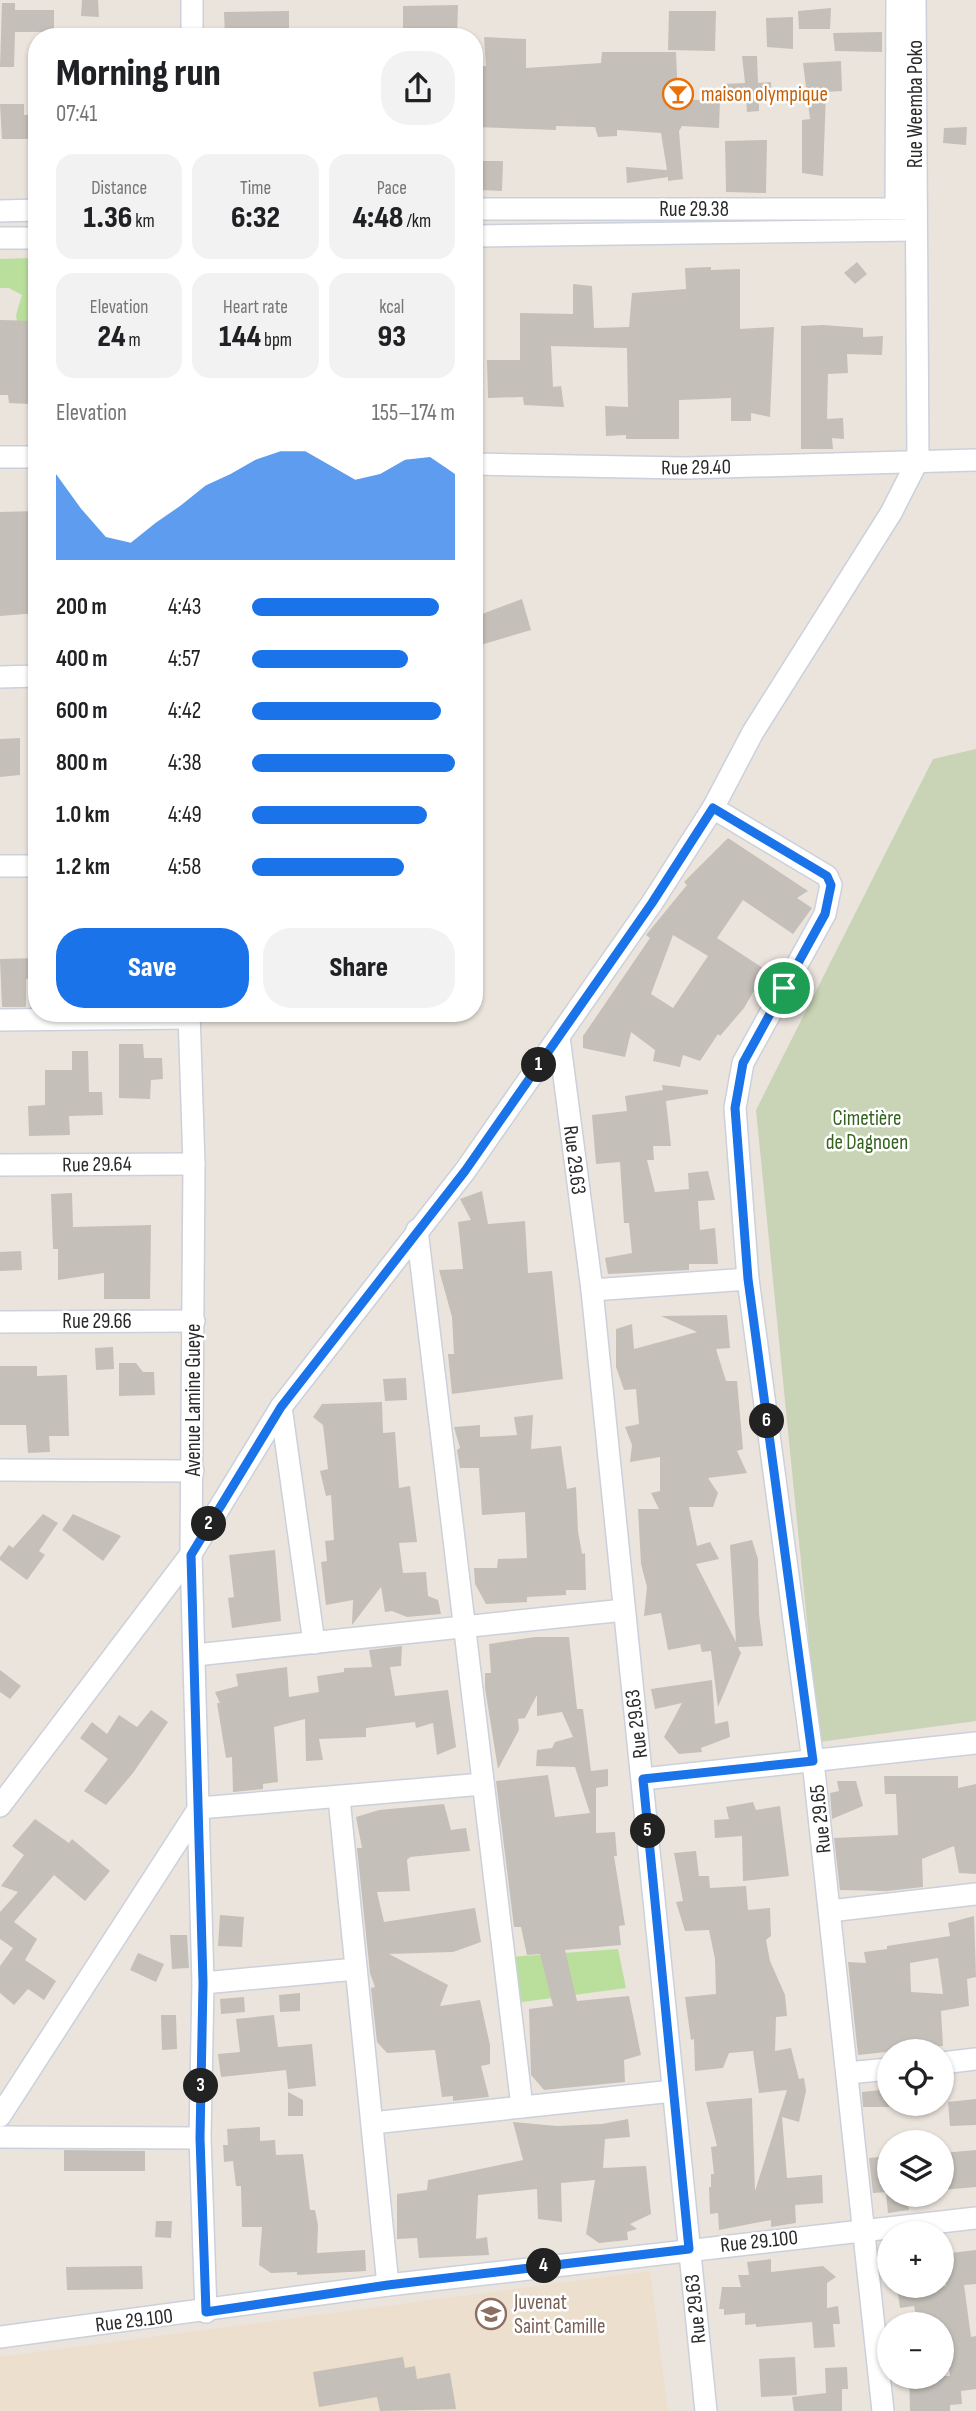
<!DOCTYPE html>
<meta charset="utf-8">
<style>
:root{--surface:#fff;--page:#f2f2f2;--text:#202124;--muted:#757577;--accent:#1a73e8}
body{margin:0;font-family:"Sofia Sans Condensed",sans-serif;background:var(--page);color:var(--text);height:100vh;display:flex;flex-direction:column;font-size:26px;white-space:nowrap}
*{box-sizing:border-box;margin:0}
p{font-size:23px;color:var(--muted)}
.icon{flex:none;width:38px;height:38px;fill:none;stroke:currentColor;stroke-width:2;stroke-linecap:round;stroke-linejoin:round}
.map{position:relative;flex:1;overflow:hidden}
.drawer{position:absolute;left:28px;top:28px;width:455px;height:994px;display:flex;flex-direction:column;background:var(--surface);border-radius:28px;box-shadow:0 2px 5px #0004}
.drawer>*{flex:none}
.fabs{position:absolute;left:877px;top:2039px;display:grid;gap:14px}
.fabs a{display:grid;place-items:center;width:77px;height:77px;border-radius:50%;background:var(--surface);box-shadow:0 2px 5px #0004;font-size:35px}
.pin{position:absolute;display:grid;place-items:center;width:60px;height:60px;color:#fff;margin:-30px;border:4px solid #fff;border-radius:50%;box-shadow:0 2px 7px #0007}
.km{position:absolute;width:35px;height:35px;margin:-18px;border-radius:50%;background:#222;color:#fff;font-size:19px;line-height:35px;text-align:center}
.round{display:grid;place-items:center;flex:none;width:74px;height:74px;border-radius:28px;background:var(--page)}
.head{display:flex;align-items:center;justify-content:space-between;height:119px;padding:0 28px}
h1{font-size:38px;font-weight:800;line-height:52px}
.metrics{display:grid;grid-template-columns:repeat(3,1fr);gap:10px;height:119px;padding:7px 28px}
.metrics div{display:grid;align-content:center;border-radius:18px;background:var(--page);text-align:center}
.metrics b{font-size:30px;font-weight:800}
.metrics small{font-size:19px;font-weight:400}
.metrics p{font-size:19px}
.chart{height:196px;padding:14px 28px}
.chart p{display:flex;justify-content:space-between}
.chart svg{width:100%;height:126px;margin-top:7px;fill:var(--accent);opacity:.7}
.cta{display:flex;gap:14px;margin-top:auto;padding:14px 28px}
.cta a{flex:1;height:80px;border-radius:28px;background:var(--accent);color:#fff;font-size:28px;font-weight:800;line-height:80px;text-align:center}
.cta a+a{background:var(--page);color:var(--text)}
ul{padding:0 28px;list-style:none;font-size:23px}
li{display:grid;grid-template-columns:112px 84px 1fr;align-items:center;height:52px}
li i{height:18px;border-radius:9px;background:var(--accent)}
.map>svg:first-child{display:block}
.education{fill:#ecdfcd}
.green{fill:#badf9c}
.cemetery{fill:#c8d4b5}
.building{fill:#c4bfb8;fill-rule:evenodd}
.lines{fill:none;stroke-linecap:round;stroke-linejoin:round}
.minor-casing{stroke:#cbd0db;stroke-width:24}
.minor{stroke:#fff;stroke-width:21}
.route-casing{stroke:#fff;stroke-width:14}
.route{stroke:#1a73e8;stroke-width:9}
.labels{text-anchor:middle;stroke-width:5;stroke-linejoin:round;paint-order:stroke}
.food-label{font-size:21px;fill:#c56008;stroke:#fff;text-anchor:start}
.street-label{font-size:21px;fill:#2a2a2a;stroke:#fff}
.park-label{font-size:21px;fill:#34631e;stroke:#fff}
.education-label{font-size:21px;fill:#785e54;stroke:#fff;text-anchor:start}
</style>
<div class="map">
<svg width="976" height="2411" viewBox="0 0 976 2411">
<rect width="100%" height="100%" fill="#ebe4dd"/>
<polygon class="education" points="650,2271 668,2411 0,2411 0,2357"/>
<g class="green">
<polygon points="31,258 37,263 35,332 19,333 16,315 22,295 9,288 0,288 0,259"/>
<polygon points="618,1949 626,1988 515,2003 509,1957"/>
</g>
<polygon class="cemetery" points="976,749 976,1721 819,1742 756,1110 933,759"/>
<g class="building">
<polygon points="82,0 98,0 99,17 81,16"/>
<polygon points="2,3 15,3 15,10 54,10 54,32 15,32 14,67 0,67"/>
<polygon points="458,5 457,37 403,37 403,6"/>
<polygon points="831,8 830,29 799,29 798,11"/>
<polygon points="289,11 289,37 225,37 224,12"/>
<polygon points="669,11 716,11 715,51 668,50"/>
<polygon points="793,17 793,49 767,47 766,18"/>
<polygon points="882,32 882,52 835,51 833,33"/>
<polygon points="484,37 526,39 526,68 601,63 602,52 676,52 678,100 720,100 719,128 682,126 679,131 683,179 668,181 668,177 627,183 626,167 667,170 661,133 617,130 617,136 598,137 595,127 556,126 556,130 476,127 474,66 486,66"/>
<polygon points="742,56 757,56 758,83 771,82 771,97 759,97 759,111 747,112 746,97 724,96 724,84 745,83"/>
<polygon points="841,61 842,91 826,92 823,176 802,173 802,120 810,119 803,63"/>
<polygon points="0,104 24,104 24,115 37,115 37,139 2,139"/>
<polygon points="967,127 966,145 943,143 944,128"/>
<polygon points="767,140 766,193 726,192 725,141"/>
<polygon points="480,161 503,161 502,191 481,190"/>
<polygon points="857,262 867,274 855,284 844,273"/>
<polygon points="711,267 711,270 740,269 740,329 774,327 770,417 751,413 751,421 731,421 731,398 679,400 679,439 626,439 626,435 606,436 605,406 628,407 627,348 551,346 553,387 561,386 564,407 524,405 523,397 488,398 487,360 520,360 520,313 573,314 573,284 592,286 594,328 629,327 632,293 686,289 685,268"/>
<polygon points="0,320 37,321 37,391 29,391 29,404 9,403 8,395 0,395"/>
<polygon points="823,325 863,328 863,337 883,336 882,355 847,354 848,373 828,374 827,419 843,418 844,439 832,438 833,449 801,449 801,326"/>
<polygon points="37,511 37,613 0,616 0,512"/>
<polygon points="522,599 531,630 474,647 474,617"/>
<polygon points="20,738 20,775 0,777 0,739"/>
<path d="M 728,838 L 808,891 L 797,898 L 812,908 L 793,934 L 743,900 L 717,938 L 766,970 L 744,1008 L 720,1036 L 718,1034 L 700,1061 L 683,1055 L 680,1067 L 653,1061 L 655,1050 L 631,1032 L 625,1057 L 583,1048 L 583,1036 L 650,938 L 646,935 L 687,885 L 684,882 ZM 673,935 L 708,956 L 673,1008 L 651,994 Z"/>
<polygon points="37,958 37,978 26,979 26,1007 2,1007 0,959"/>
<polygon points="119,1044 143,1044 144,1058 162,1058 163,1079 151,1080 150,1099 119,1098"/>
<polygon points="72,1051 88,1051 89,1092 102,1092 103,1115 69,1116 70,1135 29,1136 28,1106 45,1105 45,1070 72,1070"/>
<polygon points="662,1085 708,1090 708,1094 666,1101 671,1146 653,1146 654,1160 647,1160 655,1192 689,1189 688,1173 708,1171 715,1200 698,1201 700,1230 715,1228 718,1264 689,1264 689,1270 608,1274 605,1258 632,1253 629,1223 624,1223 620,1162 596,1164 592,1115 627,1111 625,1096 663,1090"/>
<polygon points="482,1191 488,1224 525,1221 528,1273 552,1271 563,1379 452,1394 448,1354 454,1354 452,1317 439,1270 463,1269 458,1222 471,1220 460,1199"/>
<polygon points="72,1193 73,1227 151,1225 150,1299 104,1299 104,1273 58,1280 58,1249 53,1249 51,1194"/>
<polygon points="21,1251 22,1270 0,1271 0,1252"/>
<polygon points="727,1315 730,1348 716,1349 726,1381 737,1381 743,1449 737,1451 747,1473 708,1478 718,1493 713,1507 689,1507 697,1546 710,1542 719,1559 696,1564 736,1642 730,1545 752,1540 758,1559 759,1614 763,1646 738,1647 741,1653 718,1707 711,1651 702,1652 700,1644 668,1650 661,1613 644,1616 647,1587 641,1564 638,1509 659,1509 651,1493 660,1491 660,1457 630,1462 632,1445 625,1427 639,1424 636,1389 624,1390 616,1367 616,1329 632,1324 634,1349 697,1332 661,1316"/>
<polygon points="113,1347 114,1369 96,1370 95,1348"/>
<polygon points="119,1363 136,1363 143,1372 154,1372 155,1395 119,1396"/>
<polygon points="0,1366 37,1366 37,1376 67,1375 69,1436 49,1436 50,1452 28,1453 26,1425 0,1425"/>
<polygon points="406,1378 407,1400 385,1401 383,1379"/>
<polygon points="382,1402 383,1433 395,1432 399,1488 410,1486 417,1542 399,1543 403,1573 426,1572 428,1596 438,1600 441,1614 407,1617 392,1611 385,1612 381,1587 352,1625 353,1600 326,1605 321,1562 327,1561 325,1541 334,1540 331,1495 326,1496 320,1471 328,1469 323,1425 313,1417 322,1404"/>
<polygon points="533,1415 531,1449 561,1446 567,1489 576,1487 578,1531 582,1554 585,1553 586,1590 566,1590 566,1595 527,1597 527,1602 486,1604 475,1584 474,1568 497,1568 498,1559 527,1558 525,1512 482,1515 479,1468 460,1468 457,1450 460,1448 454,1427 480,1425 480,1437 517,1435 514,1417"/>
<polygon points="43,1514 58,1523 39,1551 45,1555 27,1580 0,1560 0,1557 9,1545 13,1548"/>
<polygon points="73,1514 121,1536 103,1561 62,1530"/>
<polygon points="275,1550 281,1621 232,1628 228,1598 234,1597 229,1555"/>
<polygon points="535,1637 569,1637 577,1709 583,1709 591,1771 608,1769 608,1786 596,1788 596,1833 615,1832 617,1856 614,1856 625,1925 619,1926 621,1945 565,1950 577,2001 629,1996 641,2055 624,2060 625,2082 544,2090 531,2075 529,2009 553,2006 540,1954 527,1955 521,1927 514,1927 496,1781 548,1775 555,1817 590,1813 575,1767 536,1766 537,1750 552,1748 555,1742 573,1737 562,1712 537,1716 537,1695 525,1718 518,1719 519,1730 498,1769 485,1688 485,1673 491,1673 489,1644"/>
<polygon points="402,1646 401,1666 390,1667 395,1696 448,1690 456,1747 437,1755 433,1723 416,1728 415,1722 366,1728 366,1737 319,1739 323,1760 306,1761 305,1719 274,1727 278,1782 263,1784 263,1789 233,1792 232,1757 226,1758 217,1703 220,1703 215,1692 238,1686 236,1674 287,1667 289,1697 319,1692 317,1676 344,1672 344,1668 372,1667 369,1650"/>
<polygon points="0,1670 21,1686 10,1699 0,1692"/>
<polygon points="712,1680 715,1724 728,1721 730,1737 701,1748 702,1752 679,1754 664,1737 682,1703 655,1709 651,1689"/>
<polygon points="151,1710 168,1722 133,1773 106,1805 84,1791 108,1759 80,1738 92,1722 107,1734 119,1715 137,1727"/>
<polygon points="884,1776 958,1776 958,1788 976,1784 976,1874 959,1873 954,1846 922,1859 923,1887 887,1891 840,1890 834,1838 898,1835 896,1794 885,1794"/>
<polygon points="837,1781 856,1781 863,1806 832,1819 830,1793 839,1791"/>
<polygon points="753,1802 756,1810 780,1806 789,1876 743,1881 742,1836 715,1838 714,1820 729,1819 726,1807"/>
<polygon points="444,1804 451,1830 466,1828 470,1851 410,1857 407,1860 410,1891 377,1892 384,1922 475,1908 481,1942 453,1952 389,1954 448,1985 440,2006 480,2000 490,2045 490,2064 481,2066 489,2097 453,2101 453,2096 442,2097 435,2050 387,2053 377,2042 371,1988 375,1987 370,1973 357,1848 362,1848 356,1817 379,1810"/>
<polygon points="35,1819 69,1843 72,1839 110,1871 85,1901 54,1875 14,1922 37,1939 25,1960 56,1981 44,2000 28,1989 14,2005 0,1993 0,1966 13,1948 0,1939 0,1912 18,1892 1,1886 24,1855 12,1846"/>
<polygon points="696,1851 699,1876 709,1876 710,1888 746,1886 748,1910 770,1908 771,1936 766,1940 770,1961 785,1995 787,2016 776,2017 775,2051 791,2048 799,2079 804,2078 806,2091 799,2122 782,2117 787,2178 822,2175 823,2203 795,2205 796,2223 771,2227 771,2220 719,2230 718,2213 710,2214 709,2187 711,2187 711,2174 714,2174 711,2147 717,2146 706,2102 752,2098 755,2191 787,2090 759,2093 753,2051 729,2053 723,2068 695,2071 694,2039 691,2040 685,1997 716,1994 715,1959 709,1930 685,1931 676,1902 683,1901 674,1853"/>
<polygon points="220,1915 244,1917 242,1947 218,1946"/>
<path d="M 974,1916 L 976,1977 L 967,1979 L 969,2006 L 941,2011 L 943,2046 L 858,2055 L 848,1962 L 866,1963 L 864,1952 L 887,1949 L 887,1946 L 950,1936 L 948,1923 ZM 938,1958 L 943,1994 L 911,1992 L 910,1963 Z"/>
<polygon points="170,1935 187,1935 189,1968 172,1969"/>
<polygon points="138,1953 164,1964 156,1982 130,1970"/>
<polygon points="300,1993 300,2011 280,2012 279,1995"/>
<polygon points="244,1997 245,2012 221,2014 220,1999"/>
<polygon points="161,2015 176,2015 177,2049 162,2050"/>
<polygon points="274,2015 278,2047 312,2044 316,2086 288,2089 286,2070 221,2077 218,2054 240,2052 236,2019"/>
<polygon points="889,2089 889,2107 863,2107 862,2092"/>
<polygon points="288,2092 303,2100 303,2116 288,2116"/>
<polygon points="976,2099 976,2125 950,2126 948,2102"/>
<polygon points="628,2119 630,2137 605,2139 603,2168 646,2166 651,2214 630,2224 637,2229 627,2232 628,2240 599,2243 586,2234 595,2180 561,2183 562,2222 538,2219 537,2189 478,2195 476,2239 487,2237 489,2255 419,2258 417,2238 397,2239 397,2194 427,2190 428,2180 523,2160 513,2122 557,2126 602,2124"/>
<polygon points="260,2127 260,2141 275,2140 276,2155 303,2154 310,2210 315,2210 318,2225 317,2253 365,2250 366,2271 297,2275 297,2272 271,2273 259,2265 262,2227 242,2227 241,2186 236,2186 233,2161 224,2162 223,2145 228,2145 227,2129"/>
<polygon points="64,2150 145,2151 145,2171 64,2171"/>
<polygon points="976,2150 976,2187 942,2190 942,2153"/>
<polygon points="889,2156 889,2192 873,2193 869,2158"/>
<polygon points="886,2194 906,2194 909,2210 888,2213"/>
<polygon points="156,2221 172,2221 171,2238 155,2237"/>
<polygon points="976,2250 976,2284 964,2285 971,2337 976,2336 976,2389 961,2391 962,2404 950,2405 950,2411 910,2411 909,2376 950,2376 944,2324 918,2324 914,2306 900,2308 897,2286 946,2286 942,2254"/>
<polygon points="771,2259 771,2272 823,2266 836,2277 827,2283 827,2308 838,2306 840,2324 833,2324 835,2347 814,2348 812,2322 756,2327 756,2324 745,2325 745,2313 724,2315 724,2309 719,2309 722,2287 741,2287 738,2275 749,2275 747,2262"/>
<polygon points="142,2266 143,2289 67,2290 66,2267"/>
<polygon points="403,2357 405,2368 415,2366 417,2379 450,2373 456,2409 380,2411 377,2397 319,2407 313,2372"/>
<polygon points="795,2357 797,2395 761,2397 759,2359"/>
<polygon points="847,2367 848,2389 842,2389 842,2411 794,2411 792,2397 826,2393 825,2368"/>
</g>
<g class="lines">
<g class="minor-casing">
<g id="minor">
<polyline points="192,0 192,37"/>
<polyline points="474,209 914,209"/>
<polyline points="896,209 897,0"/>
<polyline points="0,211 37,210"/>
<polyline points="474,236 915,230"/>
<polyline points="0,238 37,238"/>
<polyline points="0,457 37,457"/>
<polyline points="474,464 685,468 976,460"/>
<polyline points="0,677 37,676"/>
<polyline points="713,808 827,876 831,885 825,914 743,1063 735,1108 748,1279 813,1761 883,2411"/>
<polyline points="0,866 37,866"/>
<polyline points="189,1013 194,1164 191,1554 203,1983 200,2138 206,2312"/>
<polyline points="0,1020 189,1018"/>
<polyline points="559,1037 592,1290 706,2411"/>
<polyline points="0,1165 194,1164"/>
<polyline points="417,1230 522,2107"/>
<polyline points="592,1290 748,1279"/>
<polyline points="0,1322 194,1321"/>
<polyline points="281,1407 314,1643"/>
<polyline points="0,1470 193,1471"/>
<polyline points="195,1655 624,1610"/>
<polyline points="643,1779 976,1743"/>
<polyline points="339,1798 388,2285"/>
<polyline points="0,1806 191,1554 281,1407 465,1171 652,903 713,808 753,732 891,513 918,460 915,0"/>
<polyline points="830,1911 976,1894"/>
<polyline points="203,1983 356,1969"/>
<polyline points="942,2063 976,2059"/>
<polyline points="847,2073 889,2069"/>
<polyline points="0,2116 199,1808 483,1784"/>
<polyline points="372,2123 673,2091"/>
<polyline points="0,2137 200,2138"/>
<polyline points="0,2337 388,2285 976,2218"/>
</g>
</g>
<use href="#minor" class="minor"/>
</g>
<g class="lines">
<g class="route-casing">
<polygon id="route" points="713,808 827,876 831,885 825,914 743,1063 735,1108 748,1279 813,1761 643,1779 689,2249 388,2285 206,2312 200,2138 203,1983 191,1555 281,1407 465,1171 652,903"/>
</g>
<use href="#route" class="route"/>
</g>
<defs>
<g id="bar-ring" transform="scale(1.575)"><circle r="9.5" fill="#fff" stroke="#e8710a" stroke-width="1.5"/><path d="M-6-5H6L.8 .8V4.5H3.5V6h-7V4.5H-.8V.8Z" fill="#e8710a"/></g>
<g id="school-ring" transform="scale(1.575)"><circle r="9.5" fill="#fff" stroke="#8d6e63" stroke-width="1.5"/><path d="M0-5L7-2L0 1L-7-2ZM-4 1L0 2.5L4 1V4Q0 6-4 4Z" fill="#8d6e63"/></g>
</defs>
<g fill-rule="evenodd">
<use href="#bar-ring" x="678" y="94"/>
<use href="#school-ring" x="491" y="2314"/>
</g>
<g class="labels">
<g class="food-label">
<text x="701" y="101">maison olympique</text>
</g>
<g class="street-label">
<text transform="translate(915 104) rotate(-90)" y="7">Rue Weemba Poko</text>
<text x="694" y="216">Rue 29.38</text>
<text transform="translate(696 467) rotate(-1)" y="7">Rue 29.40</text>
<text transform="translate(575 1160) rotate(83)" y="7">Rue 29.63</text>
<text transform="translate(97 1164) rotate(-1)" y="7">Rue 29.64</text>
<text x="97" y="1328">Rue 29.66</text>
<text transform="translate(193 1400) rotate(-90)" y="7">Avenue Lamine Gueye</text>
<text transform="translate(636 1724) rotate(-97)" y="7">Rue 29.63</text>
<text transform="translate(820 1819) rotate(-96)" y="7">Rue 29.65</text>
<text transform="translate(759 2241) rotate(-6)" y="7">Rue 29.100</text>
<text transform="translate(695 2309) rotate(-96)" y="7">Rue 29.63</text>
<text transform="translate(134 2320) rotate(-7)" y="7">Rue 29.100</text>
</g>
<g class="park-label">
<text x="867" y="1125">Cimetière<tspan x="867" dy="24">de Dagnoen</tspan></text>
</g>
<g class="education-label">
<text x="514" y="2309">Juvenat<tspan x="514" dy="24">Saint Camille</tspan></text>
</g>
</g>
</svg>
<div class="fabs">
<a><svg class="icon" aria-label="locate" viewBox="0 0 24 24"><circle cx="12" cy="12" r="6"/><path d="M12 2v4M12 18v4M2 12h4M18 12h4"/></svg></a>
<a><svg class="icon" aria-label="layers" viewBox="0 0 24 24"><path d="M12 4l9 5-9 5-9-5zM3 14l9 5 9-5"/></svg></a>
<a>+</a>
<a>−</a>
</div>
<div class="pin" style="left:784px;top:988px;background:#1e9e55"><svg class="icon" aria-label="arrive" viewBox="0 0 24 24"><path d="M6 21V4h12l-3 4 3 4H6"/></svg></div>
<b class="km" style="left:539px;top:1065px">1</b>
<b class="km" style="left:209px;top:1524px">2</b>
<b class="km" style="left:201px;top:2086px">3</b>
<b class="km" style="left:544px;top:2266px">4</b>
<b class="km" style="left:648px;top:1831px">5</b>
<b class="km" style="left:767px;top:1421px">6</b>
<section class="drawer">
<div class="head"><div><h1>Morning run</h1><p>07:41</p></div><a class="round"><svg class="icon" aria-label="share" viewBox="0 0 24 24"><path d="M12 15V3M7 8l5-5 5 5M5 13v7h14v-7"/></svg></a></div>
<div class="metrics">
<div><p>Distance</p><b>1.36<small> km</small></b></div>
<div><p>Time</p><b>6:32</b></div>
<div><p>Pace</p><b>4:48<small> /km</small></b></div>
</div>
<div class="metrics">
<div><p>Elevation</p><b>24<small> m</small></b></div>
<div><p>Heart rate</p><b>144<small> bpm</small></b></div>
<div><p>kcal</p><b>93</b></div>
</div>
<div class="chart"><p><span>Elevation</span>155–174 m</p>
<svg viewBox="0 0 160 44" preserveAspectRatio="none"><path d="M0 44V14L10 26L20 36L30 38L40 31L50 25L60 18L70 14L80 9L90 6L100 6L110 11L120 16L130 14L140 9L150 8L160 14V44z"/></svg>
</div>
<ul>
<li><b>200 m</b>4:43<i style="width:92%"></i></li>
<li><b>400 m</b>4:57<i style="width:77%"></i></li>
<li><b>600 m</b>4:42<i style="width:93%"></i></li>
<li><b>800 m</b>4:38<i style="width:100%"></i></li>
<li><b>1.0 km</b>4:49<i style="width:86%"></i></li>
<li><b>1.2 km</b>4:58<i style="width:75%"></i></li>
</ul>
<div class="cta"><a>Save</a><a>Share</a></div>
</section>
</div>
